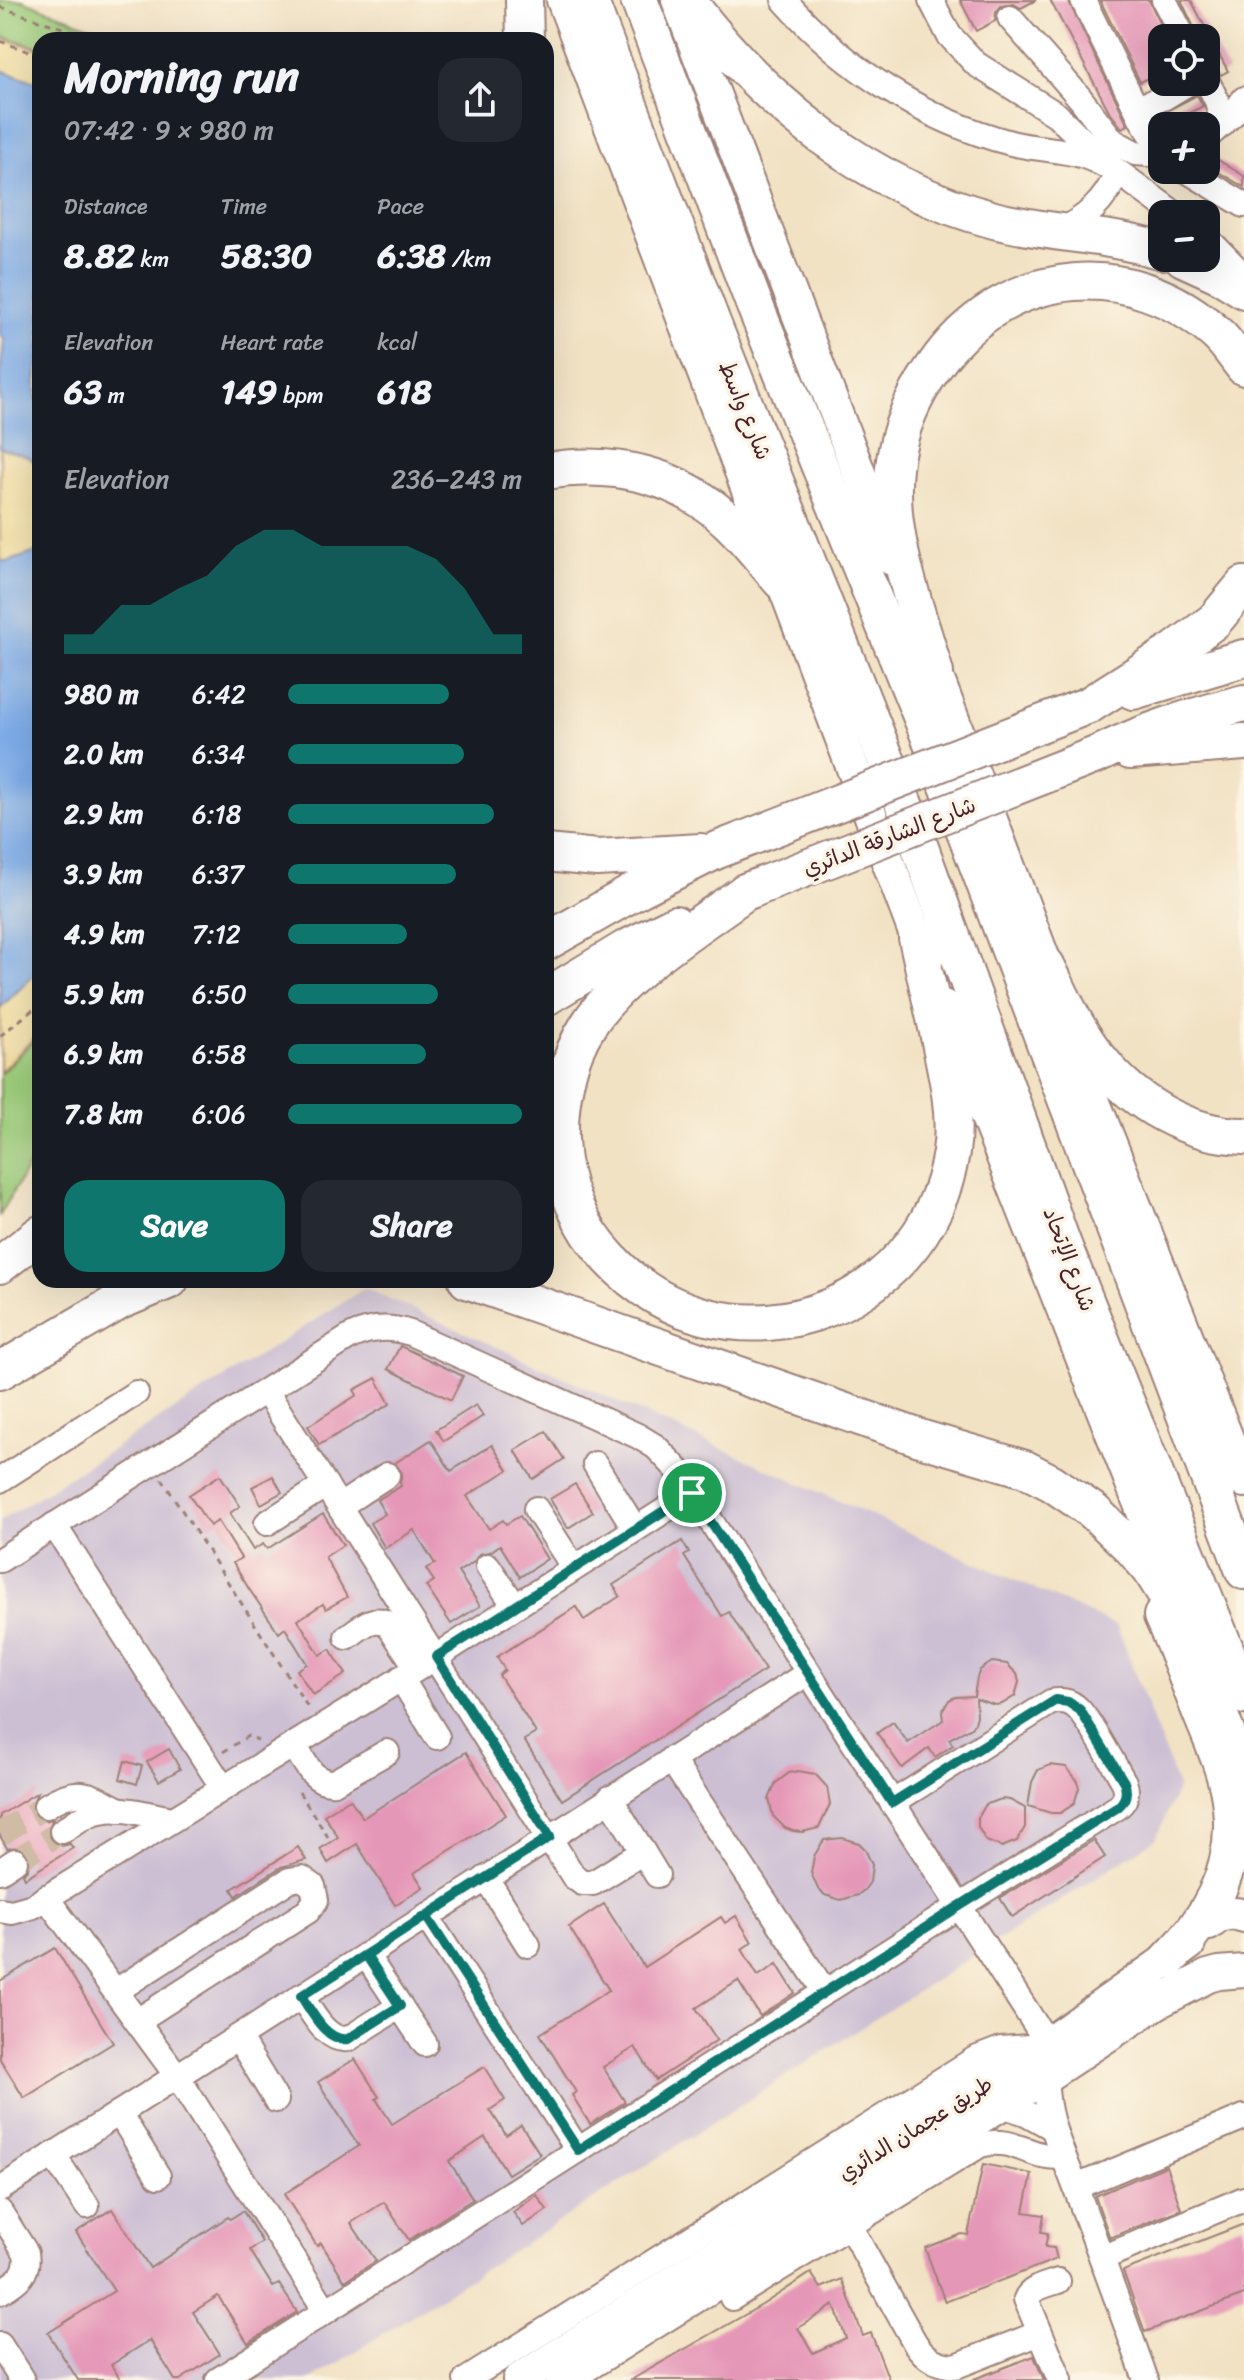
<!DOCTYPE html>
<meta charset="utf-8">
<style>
:root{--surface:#171b24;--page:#242831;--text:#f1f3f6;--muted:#9ea1a6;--accent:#0f766e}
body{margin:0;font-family:Sriracha,"Playpen Sans Arabic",sans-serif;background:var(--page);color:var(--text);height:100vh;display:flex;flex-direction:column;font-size:30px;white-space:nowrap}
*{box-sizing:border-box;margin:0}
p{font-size:26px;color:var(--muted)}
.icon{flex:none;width:44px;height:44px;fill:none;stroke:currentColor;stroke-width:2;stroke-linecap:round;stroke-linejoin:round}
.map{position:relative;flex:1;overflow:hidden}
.side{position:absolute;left:32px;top:32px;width:522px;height:1256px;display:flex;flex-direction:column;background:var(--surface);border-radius:24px;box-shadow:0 8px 32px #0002}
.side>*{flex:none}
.fabs{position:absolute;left:1148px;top:24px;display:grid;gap:16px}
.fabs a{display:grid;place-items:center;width:72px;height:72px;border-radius:16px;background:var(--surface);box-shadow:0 8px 32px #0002;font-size:40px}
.pin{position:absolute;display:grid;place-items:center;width:68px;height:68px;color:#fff;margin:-34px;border:4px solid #fff;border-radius:50%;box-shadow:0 2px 8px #0007}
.round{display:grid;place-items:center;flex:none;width:84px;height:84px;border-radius:24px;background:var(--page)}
.headline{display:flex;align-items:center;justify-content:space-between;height:136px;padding:0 32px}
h1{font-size:44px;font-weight:800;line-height:60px}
.figures{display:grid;grid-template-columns:repeat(3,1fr);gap:12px;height:136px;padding:8px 32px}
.figures div{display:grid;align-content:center}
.figures b{font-size:34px;font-weight:800}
.figures small{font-size:22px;font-weight:400}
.figures p{font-size:22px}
.chart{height:224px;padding:16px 32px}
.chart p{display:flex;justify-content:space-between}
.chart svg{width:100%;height:144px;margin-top:8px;fill:var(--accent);opacity:.7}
.button{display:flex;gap:16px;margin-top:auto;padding:16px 32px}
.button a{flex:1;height:92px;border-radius:24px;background:var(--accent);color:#fff;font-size:32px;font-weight:800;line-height:92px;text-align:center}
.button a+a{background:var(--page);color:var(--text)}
ul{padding:0 32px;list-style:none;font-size:26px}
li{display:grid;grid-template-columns:128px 96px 1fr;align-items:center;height:60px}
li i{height:20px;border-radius:10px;background:var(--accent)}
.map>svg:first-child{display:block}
.industrial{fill:#ccbfd4}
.green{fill:#9bca79;stroke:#727452;stroke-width:2}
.sand{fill:#eeda9e;stroke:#9c7c64;stroke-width:2}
.water{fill:#7dabe7;stroke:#646589;stroke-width:2}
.building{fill:#e597b7;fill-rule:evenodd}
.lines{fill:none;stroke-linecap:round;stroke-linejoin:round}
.minor-tunnel{stroke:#d0bba5;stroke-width:24;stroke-dasharray:24 12;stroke-linecap:butt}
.minor-casing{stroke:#9e8078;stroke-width:28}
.major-casing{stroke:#9e8078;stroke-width:36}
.highway-casing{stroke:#9e8078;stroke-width:40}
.path{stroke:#9e8078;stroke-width:3;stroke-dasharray:6 6;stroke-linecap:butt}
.minor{stroke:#fff;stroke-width:24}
.major{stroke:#fff;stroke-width:32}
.highway{stroke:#fff;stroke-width:36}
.highway-bridge-casing{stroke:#9e8078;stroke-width:40;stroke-linecap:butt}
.highway-bridge{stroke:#fff;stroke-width:36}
.route-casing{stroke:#fff;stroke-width:16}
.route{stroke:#0f766e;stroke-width:10}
.labels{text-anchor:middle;stroke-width:7;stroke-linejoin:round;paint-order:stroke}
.street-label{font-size:22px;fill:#4a1f2b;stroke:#fcf5e5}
</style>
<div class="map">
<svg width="1244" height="2380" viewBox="0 0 1244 2380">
<rect width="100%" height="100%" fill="#fcf5e5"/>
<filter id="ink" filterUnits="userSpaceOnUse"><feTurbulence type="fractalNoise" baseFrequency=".0125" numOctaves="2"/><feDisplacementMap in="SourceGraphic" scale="16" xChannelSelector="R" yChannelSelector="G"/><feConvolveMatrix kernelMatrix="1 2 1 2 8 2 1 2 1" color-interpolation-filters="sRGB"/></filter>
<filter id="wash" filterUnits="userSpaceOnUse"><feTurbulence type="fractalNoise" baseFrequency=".006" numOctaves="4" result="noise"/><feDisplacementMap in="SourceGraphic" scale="32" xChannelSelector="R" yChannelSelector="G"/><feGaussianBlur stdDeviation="1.8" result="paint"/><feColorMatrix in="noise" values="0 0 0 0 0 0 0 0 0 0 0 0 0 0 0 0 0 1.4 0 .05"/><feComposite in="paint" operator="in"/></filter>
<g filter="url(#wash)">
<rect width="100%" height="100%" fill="#f2e2c4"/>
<polygon class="industrial" points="365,1288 1117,1626 1178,1787 1156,1839 311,2380 0,2380 0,1521"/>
<g class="green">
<polygon points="0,0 22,0 126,40 40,40 40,47 4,37 0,38"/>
<polygon points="40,1034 40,1145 0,1215 0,1074"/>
</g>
<g class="sand">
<polygon points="4,39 40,49 40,83 0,70 0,40"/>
<polygon points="0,448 26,456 40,465 40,551 7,562 0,560"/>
<polygon points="40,973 40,1032 0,1072 0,1008 34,975"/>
</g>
<g class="water">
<polygon points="0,70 40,83 40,351 36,382 37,401 40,404 40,465 26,456 0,448 0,374 4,339 0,335"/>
<polygon points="40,551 40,973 34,975 0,1008 0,560 7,562"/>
</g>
<g id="blocks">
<g class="building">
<polygon points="960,0 1036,0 1021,8 1014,4 1001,6 996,12 995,21 976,31"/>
<polygon points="1050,0 1068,0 1128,125 1122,128 1109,111"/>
<polygon points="1100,0 1149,0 1167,38 1162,38 1162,71 1140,82"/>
<polygon points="1181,0 1191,0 1228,71 1221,75 1215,67 1207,64 1206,38 1199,38"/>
<polygon points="1197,95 1203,106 1164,126 1157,116"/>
<polygon points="1215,158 1244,176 1244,187 1210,167"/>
<polygon points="400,1346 463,1376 451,1400 388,1369"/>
<polygon points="376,1378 390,1404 319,1445 308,1426 357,1395 354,1390"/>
<polygon points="476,1405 483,1416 444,1441 436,1430"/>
<polygon points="546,1431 564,1459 533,1479 515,1450"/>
<polygon points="431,1440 451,1471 492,1445 508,1470 467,1496 489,1529 503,1520 506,1524 520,1516 547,1559 520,1577 500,1545 490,1552 479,1554 474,1562 458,1572 480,1606 451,1624 426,1586 434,1581 426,1569 435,1564 414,1530 385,1548 370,1523 385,1514 377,1500 401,1486 400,1483 402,1473 395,1463"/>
<polygon points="220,1475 240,1506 230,1513 253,1550 263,1544 267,1549 323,1514 343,1545 325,1557 347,1597 326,1609 323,1604 298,1620 320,1655 330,1649 346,1674 313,1695 297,1670 307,1664 285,1628 279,1633 249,1589 233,1563 241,1558 218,1521 210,1526 189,1495"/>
<polygon points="273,1476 282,1492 261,1504 252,1487"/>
<polygon points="575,1484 593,1512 568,1528 550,1499"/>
<polygon points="682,1541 689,1553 684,1556 722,1616 729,1612 765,1670 562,1800 524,1740 536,1733 499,1675 505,1670 497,1657 576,1607 584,1620 620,1596 613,1585"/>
<polygon points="992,1662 1007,1664 1017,1674 1019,1682 1015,1696 1002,1704 995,1705 976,1699 977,1716 975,1723 970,1728 949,1739 953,1745 935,1757 929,1748 902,1768 877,1733 893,1722 908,1743 943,1720 942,1712 949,1700 955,1697 974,1696 977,1677 980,1670"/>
<polygon points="169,1749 180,1769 159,1781 147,1762"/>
<polygon points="466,1752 506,1815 414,1873 423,1887 395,1905 357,1844 328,1863 320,1849 338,1837 324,1815 350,1799 363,1818"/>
<polygon points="125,1761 142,1766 137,1784 120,1779"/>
<polygon points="1050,1765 1066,1767 1077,1780 1079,1788 1074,1804 1060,1813 1051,1813 1028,1806 1032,1782 1038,1770"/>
<polygon points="798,1771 815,1774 827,1787 830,1804 819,1828 802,1832 793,1831 785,1828 773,1816 769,1799 776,1783 789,1773"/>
<polygon points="38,1792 31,1805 33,1814 45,1821 53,1819 47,1831 50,1840 62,1846 70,1844 73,1848 25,1878 23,1874 28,1868 30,1861 28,1853 21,1847 7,1848 0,1836 0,1815"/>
<polygon points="1002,1799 1010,1800 1025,1808 1025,1827 1017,1841 1002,1847 986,1841 978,1827 978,1818 986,1804"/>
<polygon points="842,1838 859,1843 865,1849 872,1865 870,1882 865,1889 858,1895 841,1900 825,1895 818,1889 811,1873 814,1856 824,1840"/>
<polygon points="1094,1840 1105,1857 1012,1917 1000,1898"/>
<polygon points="298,1847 306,1860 281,1867 236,1896 232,1889"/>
<polygon points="604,1904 644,1967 721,1917 725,1923 736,1916 752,1942 742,1949 758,1976 777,1964 795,1993 760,2016 738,1981 696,2008 717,2040 656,2080 635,2047 603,2067 625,2102 590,2124 572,2095 576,2092 540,2034 609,1990 569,1927"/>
<polygon points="55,1948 113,2043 24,2098 0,2059 0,1981"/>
<polygon points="355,2059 379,2097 376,2099 392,2124 484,2067 505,2100 490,2110 506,2135 521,2125 540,2154 508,2174 485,2137 449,2161 473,2199 409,2240 384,2202 351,2223 376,2261 345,2281 321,2243 317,2246 284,2194 359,2146 318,2082"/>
<polygon points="983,2164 1032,2174 1024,2212 1044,2215 1041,2232 1048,2233 1045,2247 1054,2248 1057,2259 945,2302 925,2248 961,2234 968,2235"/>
<polygon points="1166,2166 1181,2209 1110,2238 1095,2196"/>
<polygon points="537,2195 547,2210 523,2226 513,2212"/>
<polygon points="112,2209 150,2268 228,2217 230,2219 243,2211 262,2242 250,2250 273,2287 279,2284 297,2312 248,2343 218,2296 193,2312 220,2354 180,2380 175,2380 150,2340 111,2365 121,2380 78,2380 48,2333 114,2291 76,2232"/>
<polygon points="1244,2224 1244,2295 1145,2332 1123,2271"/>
<path d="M 811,2273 L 821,2288 L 842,2279 L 863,2336 L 871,2333 L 889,2380 L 631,2380 L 762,2305 ZM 834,2305 L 846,2338 L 813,2353 L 798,2328 Z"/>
<polygon points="1034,2356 1044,2380 974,2380 974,2379"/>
</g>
</g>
</g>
<g filter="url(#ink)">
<use href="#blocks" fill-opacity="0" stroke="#9e8078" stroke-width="2"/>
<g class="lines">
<g class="minor-tunnel">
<polyline points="0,1834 46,1806"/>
<polyline points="15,1861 62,1831"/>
</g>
<g class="minor-casing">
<g id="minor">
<path d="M 784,0 C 844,68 923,120 1011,143 C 1035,149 1061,149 1084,156 C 1096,160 1107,166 1117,173"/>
<polyline points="931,0 949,35 976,64 1057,115 1102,160 1175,214"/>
<polyline points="1083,0 1142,120 1162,150"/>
<polyline points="1164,0 1184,38"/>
<polyline points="1010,18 1080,98 1113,141 1135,153 1162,155"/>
<polyline points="1206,79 1217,101 1223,124"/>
<polyline points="1137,108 1165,97 1190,82"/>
<polyline points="1206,138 1233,114 1244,99"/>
<polyline points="1186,170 1244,205"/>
<path d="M 1057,232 C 1086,219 1105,202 1117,173"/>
<polyline points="1206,237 1244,276"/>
<polyline points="266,1391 574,1877 582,1883 593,1883 643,1852"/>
<polyline points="595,1464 635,1529"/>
<polyline points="0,1480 136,1393"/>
<polyline points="340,1506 387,1475"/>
<polyline points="536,1509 574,1568"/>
<polyline points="267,1523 326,1485"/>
<polyline points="54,1525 223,1788"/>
<path d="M 0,1560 L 350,1337 C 370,1327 389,1326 410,1333 L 638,1436 L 656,1447 L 678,1470 L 1048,2044"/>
<polyline points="488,1566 515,1606"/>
<path d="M 347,1637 C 360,1628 373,1614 388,1624 L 417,1668"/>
<polyline points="401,1678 437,1737"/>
<path d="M 294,1745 C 304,1761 313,1784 334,1782 L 387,1752"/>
<polyline points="671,1759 825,1992"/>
<polyline points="610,1798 657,1875"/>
<path d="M 46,1806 C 78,1786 88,1793 119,1810"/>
<path d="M 62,1831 C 71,1825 80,1818 90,1814 C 116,1803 147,1815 173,1819"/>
<polyline points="0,1871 15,1861"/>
<polyline points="486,1878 528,1945"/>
<polyline points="46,1897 177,2076 326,2311"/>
<polyline points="0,1910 12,1912 33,1906 436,1657 692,1493"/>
<polyline points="426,1916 578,2150"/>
<polyline points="366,1955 425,2044"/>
<polyline points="116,1991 289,1880 302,1878 313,1886 316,1900 308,1911 137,2021"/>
<path d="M 301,1996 C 312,2012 326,2042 348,2039 L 400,2006"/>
<polyline points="238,2037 276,2100"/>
<path d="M 1046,2076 C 1044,2119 1064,2154 1078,2194 C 1101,2256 1124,2318 1146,2380"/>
<polyline points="999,2104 1026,2113 1051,2127"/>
<polyline points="119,2113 158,2176"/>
<polyline points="53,2155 87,2206"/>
<polyline points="1076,2187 1244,2117"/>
<polyline points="0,2189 808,1673"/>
<path d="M 0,2212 L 26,2253 C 30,2275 16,2282 0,2292"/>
<path d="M 849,2225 L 915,2343 C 926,2359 937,2365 956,2366 L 1040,2333"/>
<polyline points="1102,2258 1244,2199"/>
<path d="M 1058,2281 C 1047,2285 1030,2288 1026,2299 L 1060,2380"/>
<path d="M 732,2298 L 980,2145 C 1015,2135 1031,2161 1063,2156"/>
<polyline points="0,2345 22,2380"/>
<path d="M 218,2380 L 958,1907 L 1118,1807 C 1126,1800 1128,1792 1124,1782 C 1114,1765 1088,1716 1075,1706 C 1068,1700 1060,1700 1051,1702 L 892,1803"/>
<polyline points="466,2380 975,2059 1001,2049 1043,2046"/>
</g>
</g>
<g class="major-casing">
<g id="major">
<polyline points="563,0 926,962"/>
<polyline points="678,0 892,559"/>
<polyline points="927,651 1046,965 1074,1052 1244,1481"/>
<polyline points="943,1006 1193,1638 1244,1774"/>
<path d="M 1209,1924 C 1220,1914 1230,1911 1244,1916"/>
<polyline points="519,2380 1045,2046 1189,1944"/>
<polyline points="562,2380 1046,2076 1158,2002 1208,1976 1219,1973 1244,1971"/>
</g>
</g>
<g class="highway-casing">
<g id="highway">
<polyline points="524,0 525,40"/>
<polyline points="589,0 711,320 909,817 1063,1245 1244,1696"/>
<polyline points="639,0 753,301 928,733 1244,1571"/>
<path d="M 687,0 C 764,103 868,187 994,220 C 1049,234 1108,234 1162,251"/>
<polyline points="1183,258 1218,274 1244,290"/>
<path d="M 546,471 C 613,460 679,474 729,522 C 748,540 764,562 782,582"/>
<path d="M 935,673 C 915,602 881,524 897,449 C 904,414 920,385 941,357 C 1012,265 1132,257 1217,334 C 1227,343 1235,356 1244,367"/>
<polyline points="1133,691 1244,658"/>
<polyline points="1089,705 1174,651 1214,621 1244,585"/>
<polyline points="1130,751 1244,742"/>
<path d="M 1101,753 C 1147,730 1194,716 1244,703"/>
<polyline points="546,853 597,858 701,852"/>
<path d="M 745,892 C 696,928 623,972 589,1024 C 567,1057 559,1101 560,1140 C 562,1185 579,1226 610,1259 C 723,1381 926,1317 951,1152 C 957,1112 946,1071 938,1032 C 931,1001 924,970 917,938"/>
<polyline points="546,942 639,889 715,851"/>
<path d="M 1046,965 C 1062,997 1077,1033 1101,1061 C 1135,1104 1189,1135 1244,1136"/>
<polyline points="546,997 625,949 675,924"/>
<polyline points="0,1265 40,1234"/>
<polyline points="467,1280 923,1439 1025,1469 1052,1483 1093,1511 1132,1548 1151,1570 1193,1638"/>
<polyline points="0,1371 120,1301 170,1280"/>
<path d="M 1162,1616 C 1177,1648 1188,1681 1201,1713 C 1213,1743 1228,1774 1231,1807 C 1238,1867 1209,1919 1168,1960"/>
</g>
</g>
<g class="path">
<polyline points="0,7 98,40"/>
<polyline points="0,41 40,56"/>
<polyline points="0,1036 40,1004"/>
<polyline points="162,1479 309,1709"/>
<polyline points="223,1752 248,1736 258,1740"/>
<polyline points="299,1792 328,1837"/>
</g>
<use href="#minor" class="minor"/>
<use href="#major" class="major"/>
<use href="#highway" class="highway"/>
<g class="highway-bridge-casing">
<g id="highway-bridge">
<polyline points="715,851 1089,705"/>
<polyline points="745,892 1101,753"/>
</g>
</g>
<use href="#highway-bridge" class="highway-bridge"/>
</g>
</g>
<g class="lines" filter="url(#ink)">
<g class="route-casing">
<path id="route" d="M 692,1493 L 436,1657 L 550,1837 C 467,1890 384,1943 301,1996 C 312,2012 326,2042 348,2039 L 400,2006 L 366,1955 L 426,1916 L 578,2150 L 958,1907 L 1118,1807 C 1126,1800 1128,1792 1124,1782 L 1080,1710 L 1068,1702 L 1056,1700 L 892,1803 L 692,1493"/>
</g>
<use href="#route" class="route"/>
</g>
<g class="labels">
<g class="street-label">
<text transform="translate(746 410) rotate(68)" y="8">شارع واسط</text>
<text transform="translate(889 836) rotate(-21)" y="8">شارع الشارقة الدائري</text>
<text transform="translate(1070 1259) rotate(69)" y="8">شارع الإتحاد</text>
<text transform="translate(915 2128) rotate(-32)" y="8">طريق عجمان الدائري</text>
</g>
</g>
</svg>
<div class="fabs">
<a><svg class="icon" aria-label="locate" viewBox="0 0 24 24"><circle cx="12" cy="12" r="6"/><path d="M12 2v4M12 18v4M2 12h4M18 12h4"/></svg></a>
<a>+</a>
<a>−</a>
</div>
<div class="pin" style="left:692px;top:1493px;background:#1e9e55"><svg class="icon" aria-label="arrive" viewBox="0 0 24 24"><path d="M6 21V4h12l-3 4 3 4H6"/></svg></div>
<section class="side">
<div class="headline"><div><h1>Morning run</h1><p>07:42 · 9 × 980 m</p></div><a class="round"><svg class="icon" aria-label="share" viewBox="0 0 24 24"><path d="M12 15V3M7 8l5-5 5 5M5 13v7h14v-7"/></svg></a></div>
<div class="figures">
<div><p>Distance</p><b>8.82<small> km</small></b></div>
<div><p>Time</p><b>58:30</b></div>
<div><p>Pace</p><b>6:38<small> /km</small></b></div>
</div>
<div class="figures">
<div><p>Elevation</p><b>63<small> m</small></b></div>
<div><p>Heart rate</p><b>149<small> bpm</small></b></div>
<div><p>kcal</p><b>618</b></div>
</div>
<div class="chart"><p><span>Elevation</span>236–243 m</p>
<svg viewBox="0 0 160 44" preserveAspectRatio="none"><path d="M0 44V38L10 38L20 29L30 29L40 24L50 20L60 11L70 6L80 6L90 11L100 11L110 11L120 11L130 15L140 24L150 38L160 38V44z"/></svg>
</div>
<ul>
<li><b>980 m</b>6:42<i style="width:69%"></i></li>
<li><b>2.0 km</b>6:34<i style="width:75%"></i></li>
<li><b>2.9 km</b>6:18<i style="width:88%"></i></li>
<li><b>3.9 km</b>6:37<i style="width:72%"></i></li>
<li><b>4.9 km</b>7:12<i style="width:51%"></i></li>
<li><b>5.9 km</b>6:50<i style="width:64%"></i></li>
<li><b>6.9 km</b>6:58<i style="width:59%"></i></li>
<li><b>7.8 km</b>6:06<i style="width:100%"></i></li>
</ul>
<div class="button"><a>Save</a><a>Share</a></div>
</section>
</div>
